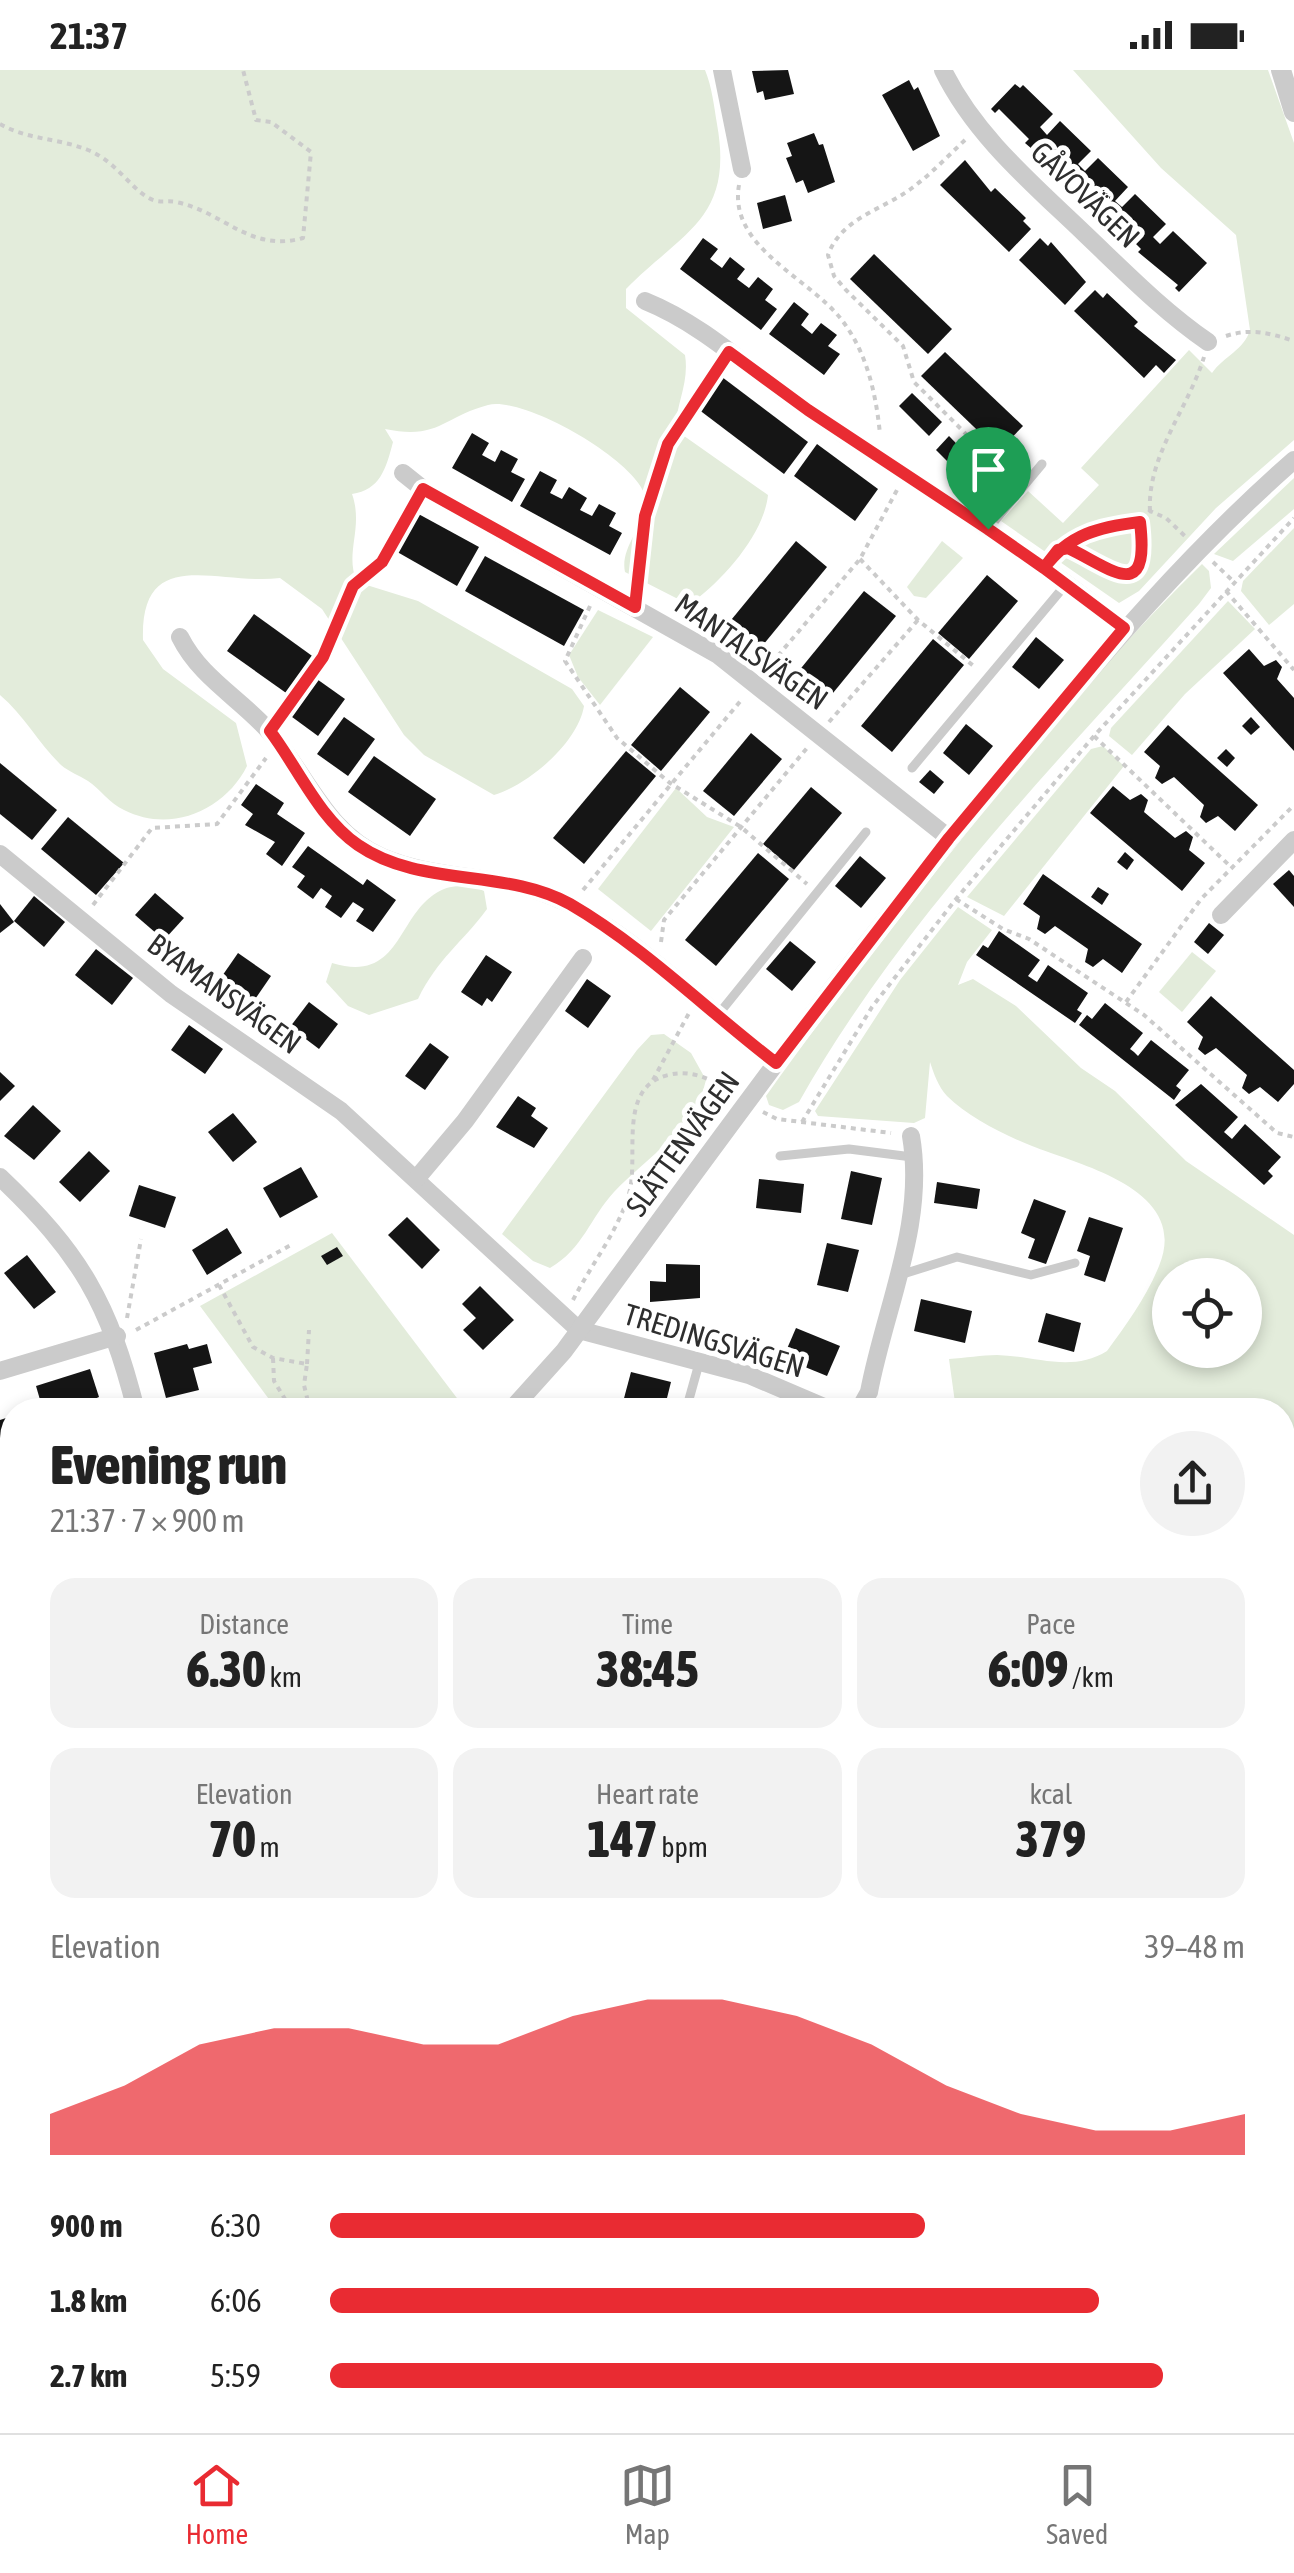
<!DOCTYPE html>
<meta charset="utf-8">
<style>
:root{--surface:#fff;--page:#f2f2f2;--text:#222;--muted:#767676;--line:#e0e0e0;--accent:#e92b32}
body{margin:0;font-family:"Asap Condensed",sans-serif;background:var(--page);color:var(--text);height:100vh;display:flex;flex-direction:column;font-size:38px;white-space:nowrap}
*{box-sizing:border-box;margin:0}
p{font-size:32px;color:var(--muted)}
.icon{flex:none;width:55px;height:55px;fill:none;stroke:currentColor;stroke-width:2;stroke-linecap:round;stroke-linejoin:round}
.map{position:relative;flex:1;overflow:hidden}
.side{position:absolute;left:0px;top:1328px;width:1295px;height:1038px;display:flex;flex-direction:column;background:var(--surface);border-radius:40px 40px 0 0;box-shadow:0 5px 15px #0003}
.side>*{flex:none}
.fabs{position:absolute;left:1152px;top:1188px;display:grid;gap:20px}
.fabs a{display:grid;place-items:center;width:110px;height:110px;border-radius:50%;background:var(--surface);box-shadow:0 5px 15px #0003;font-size:50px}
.pin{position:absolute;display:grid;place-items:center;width:85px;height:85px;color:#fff;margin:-102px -42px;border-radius:50% 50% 50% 0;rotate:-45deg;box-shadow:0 0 10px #0007}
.pin .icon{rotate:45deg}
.round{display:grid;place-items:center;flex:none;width:105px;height:105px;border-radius:52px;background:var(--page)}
.summary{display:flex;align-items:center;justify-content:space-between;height:170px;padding:0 50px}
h1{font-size:55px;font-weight:800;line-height:75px}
.metrics{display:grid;grid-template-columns:repeat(3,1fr);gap:15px;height:170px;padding:10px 50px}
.metrics div{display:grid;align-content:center;border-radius:25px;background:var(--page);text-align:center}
.metrics b{font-size:50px;font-weight:800}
.metrics small{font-size:28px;font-weight:400}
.metrics p{font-size:28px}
.chart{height:280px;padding:20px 50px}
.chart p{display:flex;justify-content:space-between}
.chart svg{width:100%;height:180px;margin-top:10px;fill:var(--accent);opacity:.7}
ul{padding:0 50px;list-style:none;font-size:32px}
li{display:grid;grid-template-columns:160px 120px 1fr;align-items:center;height:75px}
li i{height:25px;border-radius:12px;background:var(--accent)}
.status{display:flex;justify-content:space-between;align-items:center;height:70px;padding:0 50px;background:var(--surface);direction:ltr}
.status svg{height:28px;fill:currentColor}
.tabs{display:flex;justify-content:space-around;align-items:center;height:140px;border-top:2px solid var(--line);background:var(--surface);font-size:28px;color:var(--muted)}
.tabs a{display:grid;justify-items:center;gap:5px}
.tabs .active{color:var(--accent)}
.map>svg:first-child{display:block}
.green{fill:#e3ecdb;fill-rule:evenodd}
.building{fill:#151515}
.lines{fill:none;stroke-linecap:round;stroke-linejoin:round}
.path{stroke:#cbcbcb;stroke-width:4;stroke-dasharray:5 5;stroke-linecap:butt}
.service{stroke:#cbcbcb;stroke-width:9}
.minor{stroke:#cbcbcb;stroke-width:18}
.tertiary{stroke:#cbcbcb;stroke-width:20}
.route-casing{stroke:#fff;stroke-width:20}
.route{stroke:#e92b32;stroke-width:12}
.labels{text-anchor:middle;stroke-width:10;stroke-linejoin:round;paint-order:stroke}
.street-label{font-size:30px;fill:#2e2e2e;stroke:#fff}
</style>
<div class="status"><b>21:37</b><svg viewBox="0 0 49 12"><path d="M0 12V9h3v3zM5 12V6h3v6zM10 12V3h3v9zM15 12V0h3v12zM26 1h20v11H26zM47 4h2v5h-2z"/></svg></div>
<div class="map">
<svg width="1294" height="2363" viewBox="0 0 1294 2363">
<rect width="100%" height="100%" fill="#fff"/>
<g class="green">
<path d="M 0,0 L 705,0 C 712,17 714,36 717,54 C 734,149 683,161 626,219 L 626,238 L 685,285 C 690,315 673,339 677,361 L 768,425 C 764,463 725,508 694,531 L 676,528 L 625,502 C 619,474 653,449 644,423 C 631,388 524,326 488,335 C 443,347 439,370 385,359 L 393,372 C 386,399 380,420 352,424 C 364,458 344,483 357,512 L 418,531 L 572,619 L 584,636 C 578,673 528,715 494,725 L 424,685 L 404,665 L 322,539 L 280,508 C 218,516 140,473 143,570 L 163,599 L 236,653 L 247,696 C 225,740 171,764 124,740 C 110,734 100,719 88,711 C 79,705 69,702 61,695 C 39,674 24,645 0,625 Z"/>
<path d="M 1073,0 L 1268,0 L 1294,73 L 1294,370 L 1216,438 L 1139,521 L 1119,533 L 1001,451 L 1028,421 L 1063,453 L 1099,415 L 1081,398 L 1189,280 L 1212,303 C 1224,286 1244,280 1250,260 L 1236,165 L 1161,98 Z"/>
<polygon points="1294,408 1294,439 1233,491 1214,484"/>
<polygon points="1294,458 1294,534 1269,555 1241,521 1243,511"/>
<polygon points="942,471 963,488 926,528 914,526 907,517"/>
<path d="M 1202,494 L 1209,501 L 1211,518 L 1199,534 C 1062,687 900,852 799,1032 L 783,1040 L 769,1035 L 766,1026 C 821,948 879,875 937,800 C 1022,693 1104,589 1202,494 Z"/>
<polygon points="1228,531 1255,559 1185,624 1132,685 1109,666 1111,658"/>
<polygon points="598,540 653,567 600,635 578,607 569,585"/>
<polygon points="1103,676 1124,696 1004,846 967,827 1091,679"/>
<polygon points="676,718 707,747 734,757 651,861 598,819"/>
<path d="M 468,814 L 484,821 L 487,839 C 462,873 438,888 418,929 L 369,945 L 348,936 L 326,912 L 332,893 C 404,915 396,839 444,819 C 451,816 461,816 468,814 Z"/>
<path d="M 958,837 L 992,860 L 967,892 L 958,915 L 973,909 L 1016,936 L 1081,998 L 1115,1021 L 1186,1091 L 1294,1165 L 1294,1408 L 1283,1420 L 1282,1340 L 956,1340 L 949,1289 C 965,1288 982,1285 997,1285 C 1035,1286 1072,1303 1107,1281 C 1126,1255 1147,1226 1159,1196 C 1191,1119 1079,1095 1032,1076 C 1004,1065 968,1047 947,1026 C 938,1016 934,1004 930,992 L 925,1048 L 914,1053 L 818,1046 L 815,1041 L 900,910 ZM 1170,1205 L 1245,1205 L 1245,1280 L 1170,1280 Z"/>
<polygon points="1192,882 1216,901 1182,942 1159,922"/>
<path d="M 664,964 L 691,983 L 706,1010 C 695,1060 647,1087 614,1122 C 590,1148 583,1179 550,1198 L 533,1191 L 502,1164 L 637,980 L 651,965 Z"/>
<polygon points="332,1163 466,1340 277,1340 200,1236"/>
<polygon points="0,1799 12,1807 12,2140 0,2154"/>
<polygon points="615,2353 625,2363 394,2363 391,2353"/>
<polygon points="866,2353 987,2353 992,2363 874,2363"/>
</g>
<g class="building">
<polygon points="788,0 794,24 765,30 763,21 757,23 752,1"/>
<polygon points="909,10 914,20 918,17 940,66 913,81 882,25"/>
<polygon points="1015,14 1020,18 1023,15 1053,44 1040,57 1047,65 1060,51 1091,81 1078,94 1085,101 1098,88 1128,117 1115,131 1122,137 1135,124 1166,154 1153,167 1160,174 1173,161 1207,193 1179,222 1175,218 1178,215 1138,182 1141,179 1110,148 1107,152 1101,146 1103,143 1063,109 1066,106 1035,76 1032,79 1025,73 1029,69 999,39 995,43 991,39"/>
<polygon points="814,63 819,75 823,74 835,112 808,123 803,110 796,113 786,88 792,86 787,73"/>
<polygon points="965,90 991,122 995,118 1026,148 1023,151 1031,159 1009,182 940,115"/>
<polygon points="785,125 792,151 763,159 757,133"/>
<polygon points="703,168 718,179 710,189 722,198 730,187 745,199 737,209 749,218 758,207 773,219 765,230 777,239 761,260 680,199"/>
<polygon points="1040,168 1048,176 1051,172 1086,212 1065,235 1019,190"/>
<polygon points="874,184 952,259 928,284 850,209"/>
<polygon points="1095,220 1103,228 1107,223 1138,252 1134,256 1176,290 1164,303 1156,295 1144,308 1074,241"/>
<polygon points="794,232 809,244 801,255 812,264 821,253 837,265 828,276 840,284 824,305 769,264"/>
<polygon points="945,282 1023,356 999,381 921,306"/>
<polygon points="718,304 808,372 784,404 694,336"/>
<polygon points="912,323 942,352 929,366 899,336"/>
<polygon points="472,363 489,373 482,385 495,392 501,380 518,389 511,402 525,409 512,432 452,398"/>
<polygon points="949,366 988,406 975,419 936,380"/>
<polygon points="817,374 878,419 855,451 794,406"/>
<polygon points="540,401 557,410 550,423 562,429 569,417 587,428 580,440 592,446 599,434 616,443 609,456 622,463 610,485 520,436"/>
<polygon points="413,441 479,477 457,516 392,479"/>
<polygon points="796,471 827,497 758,581 727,555"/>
<polygon points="485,486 584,540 564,576 465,521"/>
<polygon points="987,505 1018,531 969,589 938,563"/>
<polygon points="864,521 896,546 824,634 793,608"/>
<polygon points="254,544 315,588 289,625 227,581"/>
<polygon points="1036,567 1064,590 1039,619 1012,597"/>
<polygon points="933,569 964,595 892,682 861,656"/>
<polygon points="1249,579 1264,596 1276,590 1282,597 1277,609 1294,628 1294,681 1223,603"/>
<polygon points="314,607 345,629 318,666 288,644"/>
<polygon points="680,617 710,642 661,701 631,675"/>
<polygon points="344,647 375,669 348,706 317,684"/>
<polygon points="1251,647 1260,657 1251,665 1242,656"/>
<polygon points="966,654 993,676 969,705 943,683"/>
<polygon points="1168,655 1258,735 1235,761 1218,746 1206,753 1200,747 1204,735 1174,707 1162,714 1155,708 1160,696 1144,682"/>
<polygon points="751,663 782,689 734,746 703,721"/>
<polygon points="1226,679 1235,688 1227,697 1217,688"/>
<polygon points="626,681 656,706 584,794 553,768"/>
<polygon points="374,686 436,729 410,766 348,722"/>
<polygon points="0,693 57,740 32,770 0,744"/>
<polygon points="930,700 944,712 934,724 919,712"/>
<polygon points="256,714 284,733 277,744 305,763 282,796 266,784 275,772 245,755 253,744 241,735"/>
<polygon points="1113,716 1130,730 1141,724 1148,730 1144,742 1175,768 1186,761 1193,767 1189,780 1205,793 1182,821 1090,743"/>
<polygon points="811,717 842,743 794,800 763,774"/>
<polygon points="68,747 124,793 96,825 41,779"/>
<polygon points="308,776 363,815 367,809 396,830 373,862 356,851 364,839 353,832 341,848 325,837 332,826 321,818 313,829 297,817 305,806 292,797"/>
<polygon points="1125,782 1134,790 1127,800 1117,792"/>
<polygon points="758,783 789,809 716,896 685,870"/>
<polygon points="860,786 886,808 861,838 835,816"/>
<polygon points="1289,800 1294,806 1294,837 1273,814"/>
<polygon points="1043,804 1142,874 1122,903 1103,889 1093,897 1085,892 1088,879 1055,856 1045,864 1037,859 1040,846 1023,834"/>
<polygon points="1098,817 1109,824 1102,835 1091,827"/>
<polygon points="155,823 184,848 164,870 135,845"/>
<polygon points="34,826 65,852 44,877 14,851"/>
<polygon points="0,834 14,852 0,863"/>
<polygon points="1209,853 1224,865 1208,884 1194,872"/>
<polygon points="999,861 1040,890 1028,906 1037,912 1048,895 1088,923 1077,940 1082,943 1075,953 976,885 983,875 988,878"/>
<polygon points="790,871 816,892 792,921 766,899"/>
<polygon points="96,879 133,908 112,935 75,905"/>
<polygon points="238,883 271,906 251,935 218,912"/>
<polygon points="486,885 512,902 492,932 487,928 482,936 461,922"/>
<polygon points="587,909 611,926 588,958 565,941"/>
<polygon points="1211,926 1294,1000 1294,1014 1278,1032 1260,1017 1249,1024 1242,1018 1247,1005 1216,978 1205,985 1198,979 1203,967 1187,952"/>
<polygon points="309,932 338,954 319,979 290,957"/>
<polygon points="1105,933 1143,963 1130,979 1134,982 1138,986 1151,970 1189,1000 1176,1016 1181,1020 1174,1030 1079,955 1087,945 1092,949"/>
<polygon points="189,955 223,979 205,1004 171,980"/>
<polygon points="430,973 449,987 425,1020 405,1006"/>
<polygon points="0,1002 15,1016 0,1031"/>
<polygon points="1201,1014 1238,1047 1224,1062 1232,1069 1245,1054 1281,1087 1268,1101 1273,1106 1264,1115 1175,1035"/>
<polygon points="518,1026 536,1038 531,1046 548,1058 534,1078 496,1057"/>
<polygon points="33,1035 61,1061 34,1090 4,1066"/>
<polygon points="233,1043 257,1072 233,1092 208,1062"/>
<polygon points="89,1081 110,1101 80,1132 59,1112"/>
<polygon points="301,1097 318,1127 280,1148 263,1118"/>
<polygon points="851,1101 882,1108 872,1155 841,1149"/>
<polygon points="759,1109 804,1114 801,1143 756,1138"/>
<polygon points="937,1112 980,1119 977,1139 934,1133"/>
<polygon points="139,1115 176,1127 165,1158 129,1146"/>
<polygon points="1034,1129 1066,1141 1046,1194 1028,1188 1035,1169 1021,1163"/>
<polygon points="407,1147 440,1180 422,1199 388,1165"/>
<polygon points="1089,1147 1123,1158 1105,1212 1084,1205 1090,1186 1077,1181"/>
<polygon points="227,1158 242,1183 207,1205 192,1180"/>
<polygon points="827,1173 859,1180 848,1222 817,1215"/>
<polygon points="337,1177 343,1186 327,1195 321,1186"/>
<polygon points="27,1185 56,1222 34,1239 4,1203"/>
<polygon points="666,1194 700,1195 700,1228 650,1232 650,1211 666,1212"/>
<polygon points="480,1216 514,1250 483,1280 463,1260 476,1248 462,1234"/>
<polygon points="921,1229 972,1241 965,1273 914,1261"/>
<polygon points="1046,1243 1081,1253 1074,1282 1038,1272"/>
<polygon points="796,1258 840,1276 827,1306 783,1288"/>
<polygon points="187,1274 189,1279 207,1274 212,1293 193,1298 199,1320 166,1328 154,1283"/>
<polygon points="90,1299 99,1327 70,1340 43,1340 36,1316"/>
<polygon points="631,1302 671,1312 664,1340 623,1332"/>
<polygon points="9,1347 12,1377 0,1381 0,1350"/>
<polygon points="1282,1614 1290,1621 1294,1617 1294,1670 1288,1672 1282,1666"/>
<polygon points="1294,1709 1294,1750 1282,1716"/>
<polygon points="1291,1809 1294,1846 1282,1856 1282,1813"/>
<polygon points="1294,1909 1294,1948 1282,1953 1282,1914"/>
<polygon points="1294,1998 1294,2041 1282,2047 1282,2003"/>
<polygon points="1294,2093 1294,2142 1282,2148 1283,2098"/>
<polygon points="1294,2172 1294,2195 1282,2201 1282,2178"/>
<polygon points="12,2202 12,2257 11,2257 0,2206"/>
<polygon points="34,2352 77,2352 79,2360 37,2363"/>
<polygon points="116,2352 229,2352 230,2357 237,2357 238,2363 117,2363"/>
<polygon points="256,2352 284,2352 286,2361 259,2363"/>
<polygon points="364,2352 380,2352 383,2363 360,2363 358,2354"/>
<polygon points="752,2352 783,2352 772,2363 762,2363"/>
<polygon points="812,2352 832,2352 838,2358 833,2363 801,2363"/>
</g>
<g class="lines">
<g class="path">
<path d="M 0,54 C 28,70 58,68 88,80 C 115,91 128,115 147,127 C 158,134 165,130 176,132 C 224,142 250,183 303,168 L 311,82 L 271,52 L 256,50 L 243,0"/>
<path d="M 965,70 C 948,86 931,104 912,118 C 883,140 842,147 828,185 L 834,206 L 846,220 L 903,276 L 914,312 L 976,374 L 1006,416"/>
<path d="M 739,115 C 728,177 808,207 841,249 C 867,282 876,324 880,364"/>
<path d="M 1226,266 C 1250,258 1270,263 1294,271"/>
<path d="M 1150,441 C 1147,386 1188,339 1204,287"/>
<polyline points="1062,478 1078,464 1139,452"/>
<path d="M 1056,482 L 1069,478 C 1094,490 1115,518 1141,492 L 1145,474 L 1139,452 L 1150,441 L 1166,448 L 1187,468"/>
<polyline points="860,489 918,550 976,598"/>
<polyline points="1213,492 1233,511"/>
<path d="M 637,520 C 647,424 660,377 717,298"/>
<polyline points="1226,521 1294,600"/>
<polyline points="590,536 565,591 617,668 670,713 741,757 807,814"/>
<polyline points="765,601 860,489 897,420"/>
<polyline points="281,645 323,587 353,516 382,492 413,437"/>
<polyline points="829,652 918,550"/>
<polyline points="1094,666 1231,797"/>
<polyline points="583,820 743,628"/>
<polyline points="956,829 1003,859 1029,869 1144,945 1277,1063 1294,1067"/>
<polyline points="93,835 152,758 217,754 266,688"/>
<polyline points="661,872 664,850 807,678"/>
<polyline points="1126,932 1201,829 1294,735"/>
<polyline points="653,1010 689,943"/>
<polyline points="763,1042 777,1049 891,1063"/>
<polyline points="802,1052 872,937 956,829 1094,666 1294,448"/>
<polyline points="219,1215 253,1277 273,1288 307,1294 304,1315 310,1340"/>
<path d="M 573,1230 C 591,1195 616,1164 628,1127 C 641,1090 615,1018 668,1005 C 693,999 712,1010 733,1022"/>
<polyline points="127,1248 141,1169"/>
<polyline points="136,1260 291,1175"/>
<polyline points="273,1288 274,1311 288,1334 307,1337"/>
<polyline points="307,1294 309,1260"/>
<polyline points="482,1340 493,1330"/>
<polyline points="1282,1521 1294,1529"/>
<polyline points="1282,1698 1294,1696"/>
<polyline points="1282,1763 1294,1786"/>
<polyline points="1282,1888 1294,1883"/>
<polyline points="0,2065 12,2074"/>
<polyline points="1282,2071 1294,2065"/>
<polyline points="104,2352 106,2363"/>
<polyline points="247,2352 252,2363"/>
<polyline points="591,2363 597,2352"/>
<polyline points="670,2363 672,2352"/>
</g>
<g class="service">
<polyline points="988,459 1042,394"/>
<polyline points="912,698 1067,513"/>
<polyline points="717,946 866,762"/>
<polyline points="780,1086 849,1079 912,1087"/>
<polyline points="900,1205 957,1187 1031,1205 1075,1193"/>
<polyline points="686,1340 700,1290"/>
<polyline points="1282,2326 1294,2327"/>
<polyline points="1038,2363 1068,2352"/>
<polyline points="1277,2363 1279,2352"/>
</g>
<g class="minor">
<polyline points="722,0 742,99"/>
<path d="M 943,0 C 975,66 1034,115 1085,164 C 1125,202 1163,241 1208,272"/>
<path d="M 645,231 C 707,256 755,305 809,341 C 915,413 1025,477 1124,559"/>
<polyline points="403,403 423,419 718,585 949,768"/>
<path d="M 180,567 C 200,607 238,627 267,659 C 306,702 325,763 382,787 C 440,812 508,803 565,832 C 633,865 713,945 776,993"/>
<polyline points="0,784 171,924 341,1041 579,1260 749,1305 831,1340"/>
<polyline points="1221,845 1294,770"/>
<path d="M 0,1107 C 81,1184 109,1233 136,1340"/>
<polyline points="417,1108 465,1051 583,888"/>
<polyline points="0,1301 117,1266"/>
<path d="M 511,1340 L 564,1281 C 711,1081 855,880 1015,689 C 1103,584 1190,481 1294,390"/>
<path d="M 859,1340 L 869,1322 C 885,1237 926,1153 911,1066"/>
<polyline points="0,1614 12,1613"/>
<polyline points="999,2352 1004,2363"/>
</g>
<polyline class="tertiary" points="1281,0 1294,42"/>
</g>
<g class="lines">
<g class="route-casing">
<path id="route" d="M 988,459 L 808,340 L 729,282 L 668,374 L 645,446 L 635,537 L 423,419 L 382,492 L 353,516 L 323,587 L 270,661 C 298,698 319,748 358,775 C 420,818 506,798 570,834 C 644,877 708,941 776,993 L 949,768 L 1124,558 L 1044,498 L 1058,480 L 1068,478 C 1111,498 1150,536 1140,452 C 1099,457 1069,464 1044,498 L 988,459"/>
</g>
<use href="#route" class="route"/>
</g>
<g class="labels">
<g class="street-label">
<text transform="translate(1085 125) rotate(44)" y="10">GÅVOVÄGEN</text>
<text transform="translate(751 582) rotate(35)" y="10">MANTALSVÄGEN</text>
<text transform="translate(224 924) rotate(36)" y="10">BYAMANSVÄGEN</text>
<text transform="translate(683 1074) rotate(-54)" y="10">SLÄTTENVÄGEN</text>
<text transform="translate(714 1271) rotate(17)" y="10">TREDINGSVÄGEN</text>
</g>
</g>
</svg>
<div class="fabs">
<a><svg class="icon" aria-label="locate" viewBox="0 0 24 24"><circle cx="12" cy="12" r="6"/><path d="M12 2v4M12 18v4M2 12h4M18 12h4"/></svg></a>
</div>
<div class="pin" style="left:988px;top:459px;background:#1e9e55"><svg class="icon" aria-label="arrive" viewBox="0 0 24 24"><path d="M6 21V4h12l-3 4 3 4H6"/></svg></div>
<section class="side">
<div class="summary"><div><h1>Evening run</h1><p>21:37 · 7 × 900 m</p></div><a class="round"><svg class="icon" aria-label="share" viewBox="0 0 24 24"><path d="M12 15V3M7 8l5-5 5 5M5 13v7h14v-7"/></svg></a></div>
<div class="metrics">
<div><p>Distance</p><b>6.30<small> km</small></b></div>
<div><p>Time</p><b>38:45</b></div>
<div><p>Pace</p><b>6:09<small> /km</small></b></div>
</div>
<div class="metrics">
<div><p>Elevation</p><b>70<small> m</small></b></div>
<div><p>Heart rate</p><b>147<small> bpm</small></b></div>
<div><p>kcal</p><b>379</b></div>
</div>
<div class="chart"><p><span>Elevation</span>39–48 m</p>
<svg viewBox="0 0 160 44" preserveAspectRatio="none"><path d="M0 44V34L10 27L20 17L30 13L40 13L50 17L60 17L70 10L80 6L90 6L100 10L110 17L120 27L130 34L140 38L150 38L160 34V44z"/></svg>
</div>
<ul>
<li><b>900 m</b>6:30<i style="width:65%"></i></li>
<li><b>1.8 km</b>6:06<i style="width:84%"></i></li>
<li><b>2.7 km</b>5:59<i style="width:91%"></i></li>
</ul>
</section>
</div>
<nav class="tabs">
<a class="active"><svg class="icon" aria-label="home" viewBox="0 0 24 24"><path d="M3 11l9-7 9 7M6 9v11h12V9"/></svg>Home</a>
<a><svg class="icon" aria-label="map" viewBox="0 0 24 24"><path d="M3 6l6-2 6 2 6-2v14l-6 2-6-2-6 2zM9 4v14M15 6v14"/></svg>Map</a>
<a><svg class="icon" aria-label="saved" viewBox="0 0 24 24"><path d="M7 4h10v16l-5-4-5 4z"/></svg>Saved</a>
</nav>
